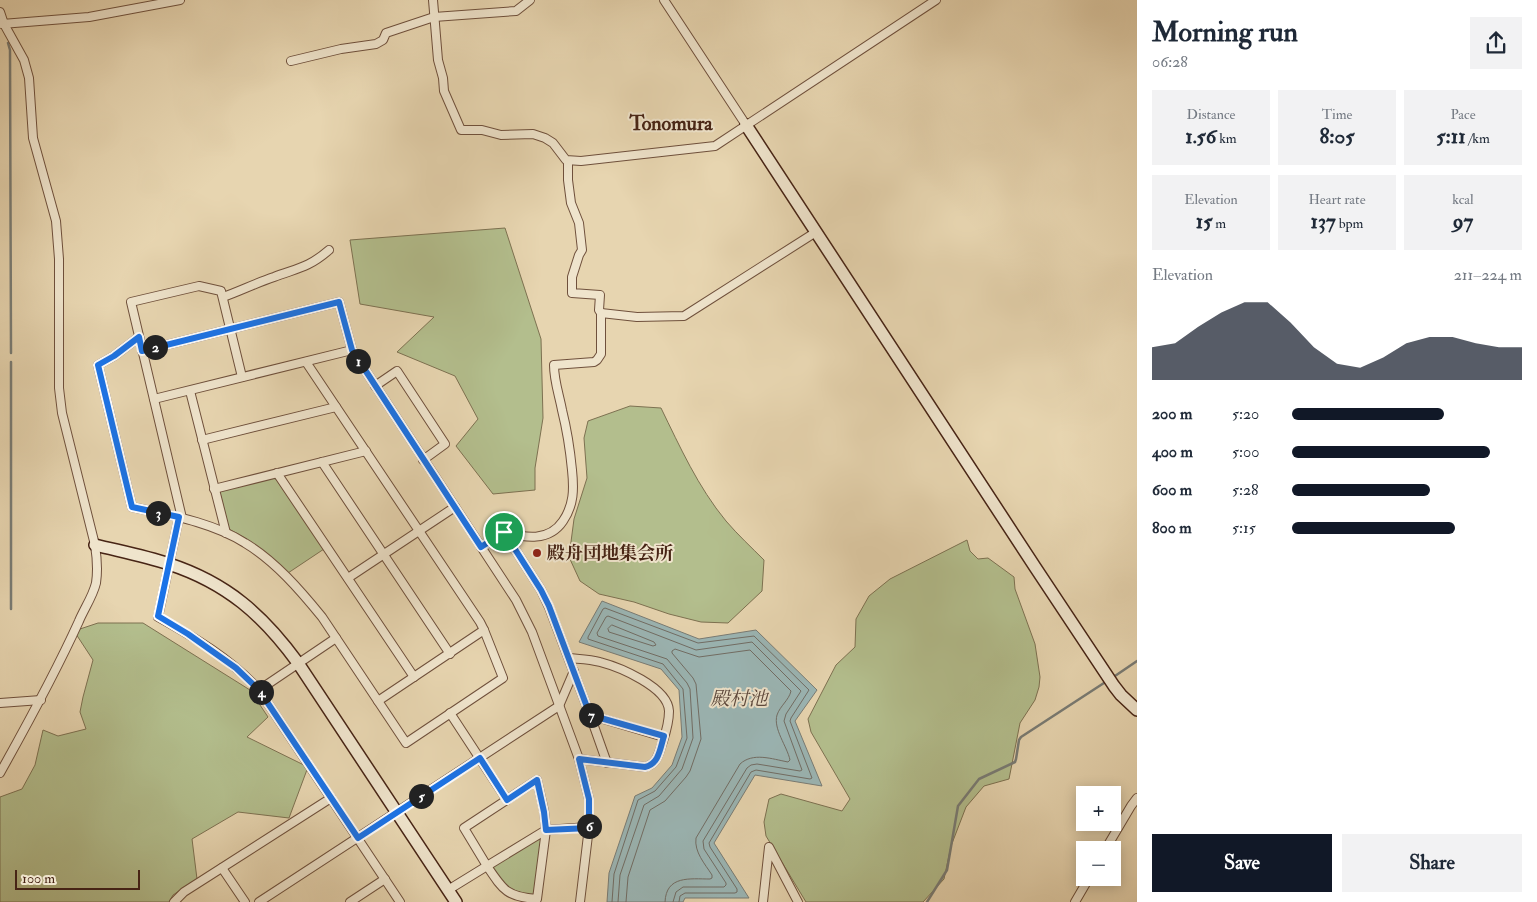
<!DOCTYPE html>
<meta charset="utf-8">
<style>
:root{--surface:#fff;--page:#f2f2f3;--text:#1f2937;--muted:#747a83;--accent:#111827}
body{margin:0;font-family:"IM FELL Double Pica","Noto Serif JP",serif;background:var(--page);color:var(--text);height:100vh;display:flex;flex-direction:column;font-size:19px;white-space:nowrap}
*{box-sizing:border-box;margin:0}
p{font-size:16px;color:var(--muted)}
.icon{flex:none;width:28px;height:28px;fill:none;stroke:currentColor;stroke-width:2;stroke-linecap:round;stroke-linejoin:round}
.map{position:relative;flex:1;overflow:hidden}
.details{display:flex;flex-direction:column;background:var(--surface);width:400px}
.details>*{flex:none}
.fabs{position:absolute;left:1076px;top:786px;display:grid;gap:10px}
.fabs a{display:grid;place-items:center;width:45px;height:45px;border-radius:0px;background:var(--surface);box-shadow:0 2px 12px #0003;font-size:25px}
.scale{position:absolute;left:15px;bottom:12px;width:125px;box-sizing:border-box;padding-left:5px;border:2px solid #472415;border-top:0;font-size:14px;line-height:18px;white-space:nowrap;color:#472415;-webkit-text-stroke:4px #efe4cc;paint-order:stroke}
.pin{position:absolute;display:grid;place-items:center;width:42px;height:42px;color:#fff;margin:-21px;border:2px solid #fff;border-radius:50%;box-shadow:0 1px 5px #0007}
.km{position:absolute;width:25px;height:25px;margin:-12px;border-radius:50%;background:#222;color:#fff;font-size:14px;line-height:25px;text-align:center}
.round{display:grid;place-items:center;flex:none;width:52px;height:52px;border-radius:0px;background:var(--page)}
.head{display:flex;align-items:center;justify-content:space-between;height:85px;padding:0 15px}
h1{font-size:28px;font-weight:700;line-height:38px}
.stats{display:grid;grid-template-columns:repeat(3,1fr);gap:8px;height:85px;padding:5px 15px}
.stats div{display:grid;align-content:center;border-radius:0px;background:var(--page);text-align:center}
.stats b{font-size:21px;font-weight:700}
.stats small{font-size:14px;font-weight:400}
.stats p{font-size:14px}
.chart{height:140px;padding:10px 15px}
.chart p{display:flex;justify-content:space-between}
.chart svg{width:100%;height:90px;margin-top:5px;fill:var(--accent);opacity:.7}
.primary-button{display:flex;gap:10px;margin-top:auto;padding:10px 15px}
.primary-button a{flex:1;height:58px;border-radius:0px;background:var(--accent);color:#fff;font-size:20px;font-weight:700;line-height:58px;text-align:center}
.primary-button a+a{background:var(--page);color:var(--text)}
ul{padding:0 15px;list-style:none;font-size:16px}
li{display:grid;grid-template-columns:80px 60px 1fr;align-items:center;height:38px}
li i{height:12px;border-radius:6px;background:var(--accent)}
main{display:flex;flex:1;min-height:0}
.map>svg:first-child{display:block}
.green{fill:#b3be8d;stroke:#7d7151}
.water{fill:#9bb6b5;stroke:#797c75}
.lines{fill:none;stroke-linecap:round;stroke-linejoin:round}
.shore{stroke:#716d65;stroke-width:1}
.stream{stroke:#797c75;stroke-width:2.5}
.street-casing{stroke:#6f503c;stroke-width:10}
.secondary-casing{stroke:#472415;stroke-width:14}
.street{stroke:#efe4cc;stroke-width:8}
.secondary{stroke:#efe4cc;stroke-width:11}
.route-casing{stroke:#fff;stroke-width:10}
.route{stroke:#1a73e8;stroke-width:6}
.poi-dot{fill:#8f2418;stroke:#efe4cc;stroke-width:2}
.labels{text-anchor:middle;stroke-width:4;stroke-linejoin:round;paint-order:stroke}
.poi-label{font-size:18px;font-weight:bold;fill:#472415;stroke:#efe4cc;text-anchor:start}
.water-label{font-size:19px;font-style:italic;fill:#5c483d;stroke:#efe4cc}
.quarter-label{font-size:20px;font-weight:bold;fill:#472415;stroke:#efe4cc}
</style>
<main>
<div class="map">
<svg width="1137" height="902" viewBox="0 0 1137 902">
<rect width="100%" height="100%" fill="#e7d5b0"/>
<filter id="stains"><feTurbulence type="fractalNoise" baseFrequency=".004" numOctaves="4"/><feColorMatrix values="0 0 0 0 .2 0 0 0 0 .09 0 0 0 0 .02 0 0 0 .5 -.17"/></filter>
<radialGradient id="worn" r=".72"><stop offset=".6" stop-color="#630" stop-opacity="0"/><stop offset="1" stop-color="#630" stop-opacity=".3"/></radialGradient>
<g class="green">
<polygon points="505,228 541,339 543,418 535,468 535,490 493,494 456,446 478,419 455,376 397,352 434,317 360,304 350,240"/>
<path d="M 630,406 L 661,408 C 680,447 698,487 726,521 C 738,535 751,547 764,560 L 762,591 L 728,623 L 701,622 L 669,614 L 634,602 L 599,594 L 580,581 L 569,557 L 574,519 L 587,478 L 584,438 L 588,421 Z"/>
<path d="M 272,478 L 276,479 L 324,549 L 288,573 C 270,555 252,541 229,529 L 220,493 L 222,491 Z"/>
<polygon points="967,540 970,551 978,559 988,558 1014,577 1015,589 1035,644 1040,677 1039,687 1035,700 1020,723 1009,779 984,786 966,807 951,846 944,879 923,902 806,902 766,836 764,822 769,799 781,794 842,811 850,799 811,732 808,719 836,665 855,647 856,619 869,596 890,579"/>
<polygon points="98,623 143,623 250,690 268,717 247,737 308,767 289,818 238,812 192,839 197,879 173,895 169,902 0,902 0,797 22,789 35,765 43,730 58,736 86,729 80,712 83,697 93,660 74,631"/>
<path d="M 541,839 L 534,893 L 532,895 C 509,891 507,887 493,869 L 494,866 L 537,840 Z"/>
</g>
<polygon class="water" points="602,601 699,639 756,630 817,690 795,721 822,786 755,775 714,843 749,898 685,898 683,902 607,902 609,873 635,796 652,788 672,765 682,737 679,690 661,669 579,642"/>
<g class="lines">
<g class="shore">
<polygon points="612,625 654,642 656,645 653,646 609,632 608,629"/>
<polyline points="612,902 614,874 638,800 655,791 676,767 687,738 683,689 663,664 588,639 588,637 603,609 605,608 698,643 754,636 809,690 791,718 790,721 812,778 810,779 756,770 751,772 709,843 710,847 737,889 737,892 735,893 685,893 680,896 679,902"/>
<polyline points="618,902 620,875 644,805 659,796 682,769 693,738 690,689 687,683 667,659 598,636 597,633 606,617 608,616 696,650 752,642 801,691 786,714 784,721 802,770 800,771 757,764 751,765 747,768 703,841 704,849 726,883 726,885 724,887 683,887 676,892 673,902"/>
<path d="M 626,902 L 628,877 L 650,810 L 665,801 L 686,777 L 690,771 L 701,739 L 696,684 L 693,678 L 672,653 L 672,651 L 675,649 L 699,657 L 750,650 L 791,691 C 789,700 780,706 777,715 C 773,729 787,746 790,760 L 788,762 C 772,759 753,752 740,764 L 696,838 C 694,852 705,864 712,875 L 712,878 L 710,879 C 690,879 666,875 665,902"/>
</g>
<g class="stream">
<polyline points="8,43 10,50 11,353"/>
<polyline points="11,362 11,609"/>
<polyline points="1112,678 1137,661"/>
<polyline points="927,902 947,870 958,806 979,779 1015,762 1016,759 1019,740 1021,737 1107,681"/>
</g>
<g class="street-casing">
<g id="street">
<polyline points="433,0 438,60 443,78 444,91 461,130 482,130 501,135 533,134 545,138 553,143 566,160 581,161 715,146 936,0"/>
<polyline points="664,0 746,125"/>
<polyline points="2,24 89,17 180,0"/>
<polyline points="291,61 341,49 376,44 383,40 386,33 434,17 516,11 530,0"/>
<path d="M 223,297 C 240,291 256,283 274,277 C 298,268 308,268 329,250"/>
<polyline points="601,313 637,317 684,316 816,232"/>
<path d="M 139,337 L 114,356 L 98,365 L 132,507 C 169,515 212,522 245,543 C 275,561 300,590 322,617 L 406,743 L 503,678 L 484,630 L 480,622 L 306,362"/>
<polyline points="142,351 339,302 352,350 516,600 532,632 579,759 589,799 589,827 580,902"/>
<polyline points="375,386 397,371 445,444 423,460"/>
<polyline points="190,391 226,533"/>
<polyline points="154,399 352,350"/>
<polyline points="202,440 336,407"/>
<polyline points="322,462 450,654"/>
<polyline points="277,473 414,677"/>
<polyline points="214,489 366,451"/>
<path d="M 179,517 L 158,617 C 194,637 231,659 259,690 L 400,902"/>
<polyline points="182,518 131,302 199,286 221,291 242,377"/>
<path d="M 504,532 C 525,538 549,542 563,521 C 574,505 574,489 572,470 C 570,449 567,430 562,410 C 559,394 554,381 554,365 L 594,362 L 597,360 L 601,354 L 601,313 L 599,310 L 600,295 L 572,293 L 572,277 L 579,255 L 582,250 L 579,223 L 571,203 L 568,180 L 568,161"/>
<polyline points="504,532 541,590 549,607 590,715 664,737"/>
<polyline points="481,547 504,532"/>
<polyline points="348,578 455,507"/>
<path d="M 569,658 C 579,659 590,659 600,662 C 619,667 668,687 669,711 C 669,720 666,732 663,741 C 659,752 658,764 645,767 L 579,759"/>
<polyline points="259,690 336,638"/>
<polyline points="378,701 484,630"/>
<polyline points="0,703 41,700"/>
<polyline points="450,713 507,800"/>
<polyline points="590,715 607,763"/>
<path d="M 0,773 C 28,723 55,674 79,621 C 84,609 93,596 96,583 C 98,570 97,558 95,545 L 62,413 L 59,388 L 59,259 L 56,221 L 33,138 L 29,78 L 24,60 L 4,24 L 0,12"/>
<polyline points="546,830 487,866 464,828 537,780 544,811 546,830 589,827"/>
<polyline points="1105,850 1131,806 1137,798"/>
<polyline points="222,868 245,902"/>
<path d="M 448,890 L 487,866 C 503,890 507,897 537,899 L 546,830"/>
<polyline points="174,902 184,892 331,798"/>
<polyline points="259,902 559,706 574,671"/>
<polyline points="350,902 385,879"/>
<polyline points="763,902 769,847 798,902"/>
<polyline points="1075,902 1089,878"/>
</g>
</g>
<g class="secondary-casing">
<g id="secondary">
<polyline points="746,125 1035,567 1114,686 1121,695 1137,710"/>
<path d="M 95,545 C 119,551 145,556 169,564 C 227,583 263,615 298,663 L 456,902"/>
</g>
</g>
<use href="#street" class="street"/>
<use href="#secondary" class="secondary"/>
</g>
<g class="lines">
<g class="route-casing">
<path id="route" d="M 339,302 L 352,350 L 481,547 L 504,532 L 541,590 L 549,606 L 590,715 L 664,736 C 660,749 659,764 645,767 L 579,759 L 589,799 L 589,828 L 546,830 L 544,812 L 537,780 L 507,800 L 480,758 L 358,838 L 259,690 L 236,668 L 188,634 L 158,616 L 179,517 L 132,507 L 98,365 L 114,356 L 139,337 L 142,351 Z"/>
</g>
<use href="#route" class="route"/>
</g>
<circle class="poi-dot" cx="537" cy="553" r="5"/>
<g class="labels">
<g class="poi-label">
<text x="547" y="559">殿舟団地集会所</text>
</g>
<g class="water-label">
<text x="739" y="705">殿村池</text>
</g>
<g class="quarter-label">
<text x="671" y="130">Tonomura</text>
</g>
</g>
<rect width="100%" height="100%" filter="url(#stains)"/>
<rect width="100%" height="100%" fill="url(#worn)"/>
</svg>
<div class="fabs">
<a>+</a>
<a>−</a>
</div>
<div class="scale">100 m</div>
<div class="pin" style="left:504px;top:532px;background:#1e9e55"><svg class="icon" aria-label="arrive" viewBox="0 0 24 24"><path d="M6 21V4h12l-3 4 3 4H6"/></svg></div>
<b class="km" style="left:358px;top:361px">1</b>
<b class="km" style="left:155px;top:347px">2</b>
<b class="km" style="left:158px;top:513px">3</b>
<b class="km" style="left:261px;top:692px">4</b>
<b class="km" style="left:421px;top:796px">5</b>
<b class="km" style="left:589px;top:826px">6</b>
<b class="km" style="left:591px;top:715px">7</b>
</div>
<section class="details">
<div class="head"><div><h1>Morning run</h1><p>06:28</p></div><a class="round"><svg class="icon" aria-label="share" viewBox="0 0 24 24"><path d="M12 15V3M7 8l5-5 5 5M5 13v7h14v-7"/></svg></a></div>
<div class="stats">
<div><p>Distance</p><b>1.56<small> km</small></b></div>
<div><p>Time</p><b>8:05</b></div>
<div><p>Pace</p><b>5:11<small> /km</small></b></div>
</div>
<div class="stats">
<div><p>Elevation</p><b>15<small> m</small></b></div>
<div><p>Heart rate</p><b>137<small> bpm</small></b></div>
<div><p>kcal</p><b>97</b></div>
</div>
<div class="chart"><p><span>Elevation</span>211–224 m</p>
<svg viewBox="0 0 160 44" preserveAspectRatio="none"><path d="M0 44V28L10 26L20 18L30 11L40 6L50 6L60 16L70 28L80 36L90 38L100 33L110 26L120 23L130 23L140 26L150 28L160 28V44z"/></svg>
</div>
<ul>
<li><b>200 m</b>5:20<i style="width:66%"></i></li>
<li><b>400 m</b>5:00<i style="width:86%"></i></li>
<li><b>600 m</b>5:28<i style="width:60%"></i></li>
<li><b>800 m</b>5:15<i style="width:71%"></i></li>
</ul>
<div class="primary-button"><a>Save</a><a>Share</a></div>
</section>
</main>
